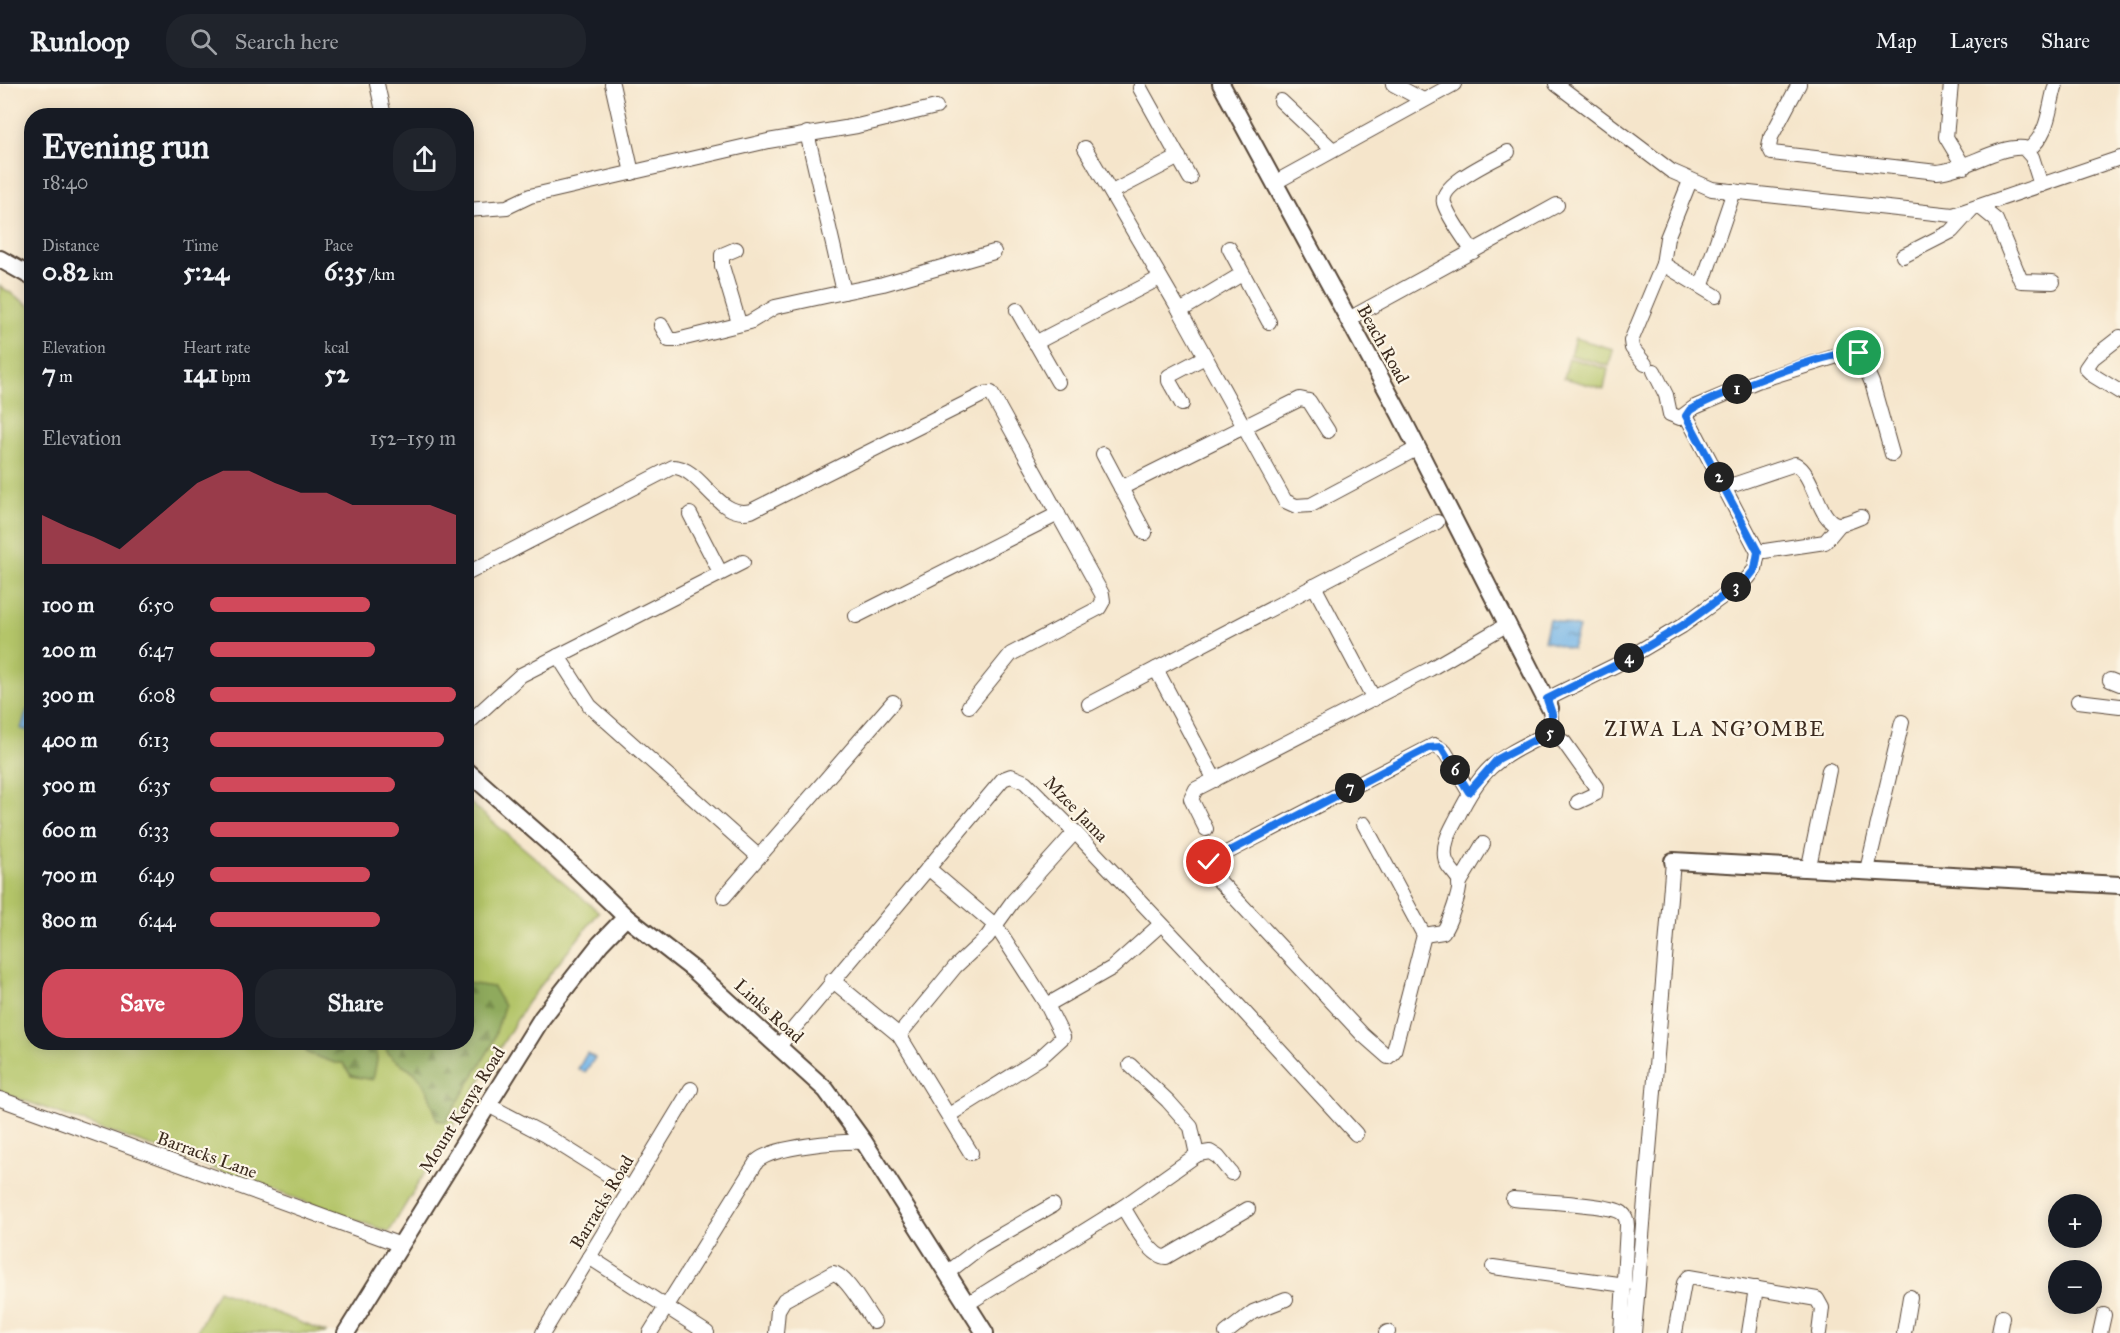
<!DOCTYPE html>
<meta charset="utf-8">
<style>
:root{--surface:#171b24;--page:#20242c;--text:#f1f3f6;--muted:#9ea1a6;--line:#363941;--accent:#d1495b}
body{margin:0;font-family:"IM FELL Great Primer",serif;background:var(--page);color:var(--text);height:100vh;display:flex;flex-direction:column;font-size:22px;white-space:nowrap}
*{box-sizing:border-box;margin:0}
p{font-size:20px;color:var(--muted)}
.icon{flex:none;width:33px;height:33px;fill:none;stroke:currentColor;stroke-width:2;stroke-linecap:round;stroke-linejoin:round}
.map{position:relative;flex:1;overflow:hidden}
.details{position:absolute;left:24px;top:24px;width:450px;height:942px;display:flex;flex-direction:column;background:var(--surface);border-radius:24px;box-shadow:0 3px 15px #0003}
.details>*{flex:none}
.controls{position:absolute;left:2048px;top:1110px;display:grid;gap:12px}
.controls a{display:grid;place-items:center;width:54px;height:54px;border-radius:50%;background:var(--surface);box-shadow:0 3px 15px #0003;font-size:30px}
.pin{position:absolute;display:grid;place-items:center;width:51px;height:51px;color:#fff;margin:-26px;border:3px solid #fff;border-radius:50%;box-shadow:0 2px 6px #0007}
.km{position:absolute;width:30px;height:30px;margin:-15px;border-radius:50%;background:#222;color:#fff;font-size:16px;line-height:30px;text-align:center}
.round{display:grid;place-items:center;flex:none;width:63px;height:63px;border-radius:24px;background:var(--page)}
.summary{display:flex;align-items:center;justify-content:space-between;height:102px;padding:0 18px}
h1{font-size:33px;font-weight:700;line-height:45px}
.figures{display:grid;grid-template-columns:repeat(3,1fr);gap:9px;height:102px;padding:6px 18px}
.figures div{display:grid;align-content:center}
.figures b{font-size:26px;font-weight:700}
.figures small{font-size:16px;font-weight:400}
.figures p{font-size:16px}
.chart{height:168px;padding:12px 18px}
.chart p{display:flex;justify-content:space-between}
.chart svg{width:100%;height:108px;margin-top:6px;fill:var(--accent);opacity:.7}
.button{display:flex;gap:12px;margin-top:auto;padding:12px 18px}
.button a{flex:1;height:69px;border-radius:24px;background:var(--accent);color:#fff;font-size:24px;font-weight:700;line-height:69px;text-align:center}
.button a+a{background:var(--page);color:var(--text)}
ul{padding:0 18px;list-style:none;font-size:20px}
li{display:grid;grid-template-columns:96px 72px 1fr;align-items:center;height:45px}
li i{height:15px;border-radius:8px;background:var(--accent)}
header{display:flex;align-items:center;gap:36px;box-sizing:border-box;height:84px;padding:0 30px;background:var(--surface);border-bottom:2px solid var(--line)}
header strong{font-size:28px}
nav{display:flex;gap:33px;margin-inline-start:auto;font-size:21px}
.search{width:420px;height:54px;background:var(--page);display:flex;align-items:center;gap:15px;box-sizing:border-box;padding:0 21px;border-radius:24px;color:var(--muted);font-size:22px}
.map>svg:first-child{display:block}
.green{fill:#b4c569;stroke:#787844;stroke-width:1.5}
.forest{fill:url(#forest-firs);stroke:#656a3e;stroke-width:1.5}
.water{fill:url(#water-ripples);stroke:#587083;stroke-width:1.5}
.lines{fill:none;stroke-linecap:round;stroke-linejoin:round}
.minor-casing{stroke:#574638;stroke-width:16}
.major-casing{stroke:#574638;stroke-width:20}
.minor{stroke:#fff;stroke-width:14}
.major{stroke:#fff;stroke-width:16}
.route-casing{stroke:#fff;stroke-width:12}
.route{stroke:#1a73e8;stroke-width:8}
.labels{text-anchor:middle;stroke-width:4.5;stroke-linejoin:round;paint-order:stroke}
.street-label{font-size:18px;fill:#3b2a1e;stroke:#fcf5e5}
.quarter-label{font-size:21px;letter-spacing:1.5px;fill:#3b2a1e;stroke:#fcf5e5}
</style>
<header>
<strong>Runloop</strong>
<div class="search"><svg class="icon" aria-label="search" viewBox="0 0 24 24"><circle cx="10" cy="10" r="6"/><path d="M15 15l6 6"/></svg>Search here</div>
<nav><a>Map</a><a>Layers</a><a>Share</a></nav>
</header>
<div class="map">
<svg width="2120" height="1249" viewBox="0 0 2120 1249">
<defs>
<pattern id="forest-firs" width="22" height="20" patternUnits="userSpaceOnUse" patternTransform="scale(1.5)"><rect width="22" height="20" fill="#8faa5d"/><path d="M5 1l3.5 6h-7zM16 11l3.5 6h-7z" fill="#768b4c"/></pattern>
<pattern id="water-ripples" width="26" height="14" patternUnits="userSpaceOnUse" patternTransform="scale(1.5)"><rect width="26" height="14" fill="#74b5e8"/><path d="M2 4q2-2 4 0t4 0M15 11q2-2 4 0t4 0" fill="none" stroke="#6093bb"/></pattern>
</defs>
<rect width="100%" height="100%" fill="#fcf5e5"/>
<filter id="ink" filterUnits="userSpaceOnUse"><feTurbulence type="fractalNoise" baseFrequency=".0167" numOctaves="2"/><feDisplacementMap in="SourceGraphic" scale="12" xChannelSelector="R" yChannelSelector="G"/><feConvolveMatrix kernelMatrix="1 2 1 2 8 2 1 2 1" color-interpolation-filters="sRGB"/></filter>
<filter id="wash" filterUnits="userSpaceOnUse"><feTurbulence type="fractalNoise" baseFrequency=".008" numOctaves="4" result="noise"/><feDisplacementMap in="SourceGraphic" scale="24" xChannelSelector="R" yChannelSelector="G"/><feGaussianBlur stdDeviation="1.35" result="paint"/><feColorMatrix in="noise" values="0 0 0 0 0 0 0 0 0 0 0 0 0 0 0 0 0 1.4 0 .05"/><feComposite in="paint" operator="in"/></filter>
<g filter="url(#wash)">
<rect width="100%" height="100%" fill="#f5e5cb"/>
<g class="green">
<polygon points="0,202 32,223 32,958 466,958 467,716 599,828 527,919 389,1148 0,1008"/>
<polygon points="1575,254 1613,265 1609,282 1570,271"/>
<polygon points="1569,274 1608,285 1604,305 1564,294"/>
<polygon points="218,1206 327,1249 196,1249"/>
</g>
<g class="forest">
<path d="M 467,899 L 493,903 L 504,922 L 492,961 L 446,1038 L 437,1036 C 432,1020 429,1004 417,991 C 405,978 388,979 384,959 L 466,958 Z"/>
<polygon points="303,959 376,959 377,976 373,996 351,992 343,979 335,979 307,969"/>
</g>
<g class="water">
<polygon points="1549,535 1579,544 1572,565 1544,557"/>
<polygon points="27,626 31,628 30,647 21,645"/>
<polygon points="587,969 595,974 585,988 578,985"/>
</g>
</g>
<g filter="url(#ink)">
<g class="lines">
<g class="minor-casing">
<g id="minor">
<polyline points="377,0 384,32"/>
<polyline points="612,0 632,89"/>
<polyline points="1393,0 1423,16"/>
<polyline points="1556,0 1671,87 1712,105 1953,131 2120,74"/>
<path d="M 1799,0 L 1771,53 L 1769,63 L 1772,69 L 1937,88 C 1965,86 1998,61 2024,64 L 2032,73 L 2041,101"/>
<polyline points="1951,0 1946,53 1964,83"/>
<polyline points="1140,4 1190,94"/>
<polyline points="1281,17 1333,66"/>
<polyline points="807,49 844,208 883,200 994,168"/>
<polyline points="1085,64 1180,227 1285,417 1296,422 1311,421 1418,364"/>
<path d="M 2028,66 C 2050,49 2048,25 2056,0"/>
<polyline points="1274,99 1454,0"/>
<polyline points="1112,108 1179,73"/>
<polyline points="1980,123 1996,136 2021,197 2053,198"/>
<polyline points="466,126 507,123 530,112 768,57 857,42 936,23"/>
<polyline points="1229,164 1269,238"/>
<polyline points="736,165 722,171 722,182 739,239"/>
<path d="M 1473,168 C 1464,153 1449,135 1444,119 C 1439,100 1494,76 1508,68"/>
<polyline points="1903,172 1952,147 1971,126"/>
<polyline points="1663,180 1716,212"/>
<polyline points="1702,201 1734,107"/>
<polyline points="1017,226 1058,298"/>
<polyline points="1180,227 1242,190"/>
<polyline points="1347,236 1557,121"/>
<polyline points="661,241 669,256 677,256 750,238 775,223 844,208"/>
<polyline points="2120,253 2093,274 2086,284 2094,292 2120,308"/>
<polyline points="1035,259 1160,194"/>
<polyline points="1645,280 1632,264 1631,257 1663,180 1667,154 1690,97"/>
<polyline points="1654,287 1666,311 1670,330 1680,334 1695,323 1757,297 1850,268 1859,269 1872,299 1892,370"/>
<polyline points="1182,320 1169,297 1169,292 1205,273"/>
<polyline points="1103,370 1145,449"/>
<path d="M 1723,401 L 1736,400 L 1795,380 C 1815,390 1818,438 1838,440 C 1845,440 1854,436 1861,433"/>
<polyline points="1121,404 1300,315 1309,317 1328,347"/>
<polyline points="690,430 720,488"/>
<polyline points="1758,468 1825,458 1840,440"/>
<path d="M 466,490 L 673,383 C 701,383 718,436 751,427 L 984,310 L 991,309 L 1102,510 L 1103,517 L 1099,524 L 1011,570 L 969,622"/>
<polyline points="1314,502 1374,615"/>
<polyline points="856,532 1058,430"/>
<polyline points="558,572 590,622 758,772"/>
<polyline points="1156,585 1215,696"/>
<polyline points="2110,596 2120,600"/>
<polyline points="1547,615 1616,581 1682,542 1748,494 1755,485 1758,468 1686,331"/>
<polyline points="2078,617 2120,622"/>
<polyline points="1089,620 1437,438"/>
<polyline points="466,641 521,591 743,478"/>
<polyline points="1552,647 1555,653 1564,658 1596,703 1595,710 1578,718"/>
<polyline points="1364,740 1424,851 1394,967 1388,973 1363,951 1208,785 1207,779 1434,661 1445,668 1469,708"/>
<polyline points="1206,745 1191,715 1196,705 1430,585 1508,540"/>
<polyline points="1809,782 1829,686"/>
<polyline points="928,784 996,842 1047,921 1063,953 1040,974 949,1031"/>
<polyline points="1867,786 1902,638"/>
<polyline points="1459,800 1483,760"/>
<polyline points="724,813 893,618"/>
<path d="M 1424,851 L 1443,848 C 1449,840 1462,805 1459,796 C 1455,788 1446,783 1445,773 C 1443,758 1451,746 1457,734 C 1485,677 1499,675 1552,647 L 1550,624"/>
<polyline points="832,896 899,951 971,1069"/>
<polyline points="1047,921 1112,884 1160,841"/>
<polyline points="899,951 955,883 987,853 1013,817 1075,748"/>
<polyline points="779,962 1003,695 1011,692 1025,698 1075,748 1226,908 1356,1050"/>
<polyline points="1130,981 1168,1017 1191,1043 1197,1071"/>
<polyline points="0,1015 401,1161"/>
<polyline points="488,1021 545,1051 631,1105"/>
<path d="M 1513,1115 C 1532,1117 1611,1120 1622,1129 C 1626,1132 1627,1137 1627,1142 L 1621,1249"/>
<path d="M 1123,1123 C 1131,1136 1151,1174 1166,1173 L 1248,1125"/>
<polyline points="589,1173 707,1249"/>
<polyline points="1493,1183 1625,1201"/>
<polyline points="947,1189 982,1162 1053,1121"/>
<polyline points="967,1220 1123,1123 1198,1070 1210,1068 1218,1073 1231,1089"/>
<polyline points="543,1249 691,1005"/>
<path d="M 650,1249 L 757,1077 C 774,1062 841,1057 864,1058"/>
<path d="M 776,1249 L 778,1226 L 784,1216 L 833,1189 C 846,1191 865,1226 874,1238"/>
<polyline points="1226,1249 1253,1228 1286,1215"/>
<polyline points="1386,1249 1388,1248"/>
<polyline points="1634,1249 1673,777"/>
<polyline points="1675,1249 1684,1199 1689,1193 1817,1215 1822,1224 1819,1249"/>
<polyline points="1749,1249 1756,1204"/>
<polyline points="1904,1249 1910,1213"/>
<polyline points="1999,1249 2002,1233"/>
<polyline points="2100,1249 2104,1231"/>
</g>
</g>
<g class="major-casing">
<g id="major">
<polyline points="1221,0 1400,330 1550,624"/>
<polyline points="0,175 32,193"/>
<polyline points="466,686 559,768 626,833 694,886 826,1006 864,1058 985,1249"/>
<polyline points="1673,777 2120,801"/>
<polyline points="346,1249 542,934 600,860 626,833"/>
</g>
</g>
<use href="#minor" class="minor"/>
<use href="#major" class="major"/>
</g>
</g>
<g class="lines" filter="url(#ink)">
<g class="route-casing">
<path id="route" d="M 1209,778 L 1428,664 L 1441,663 L 1469,708 L 1498,675 L 1552,647 L 1552,630 L 1547,615 L 1616,581 L 1682,542 L 1748,494 L 1755,485 L 1758,468 L 1686,332 L 1690,326 C 1714,311 1835,264 1859,269"/>
</g>
<use href="#route" class="route"/>
</g>
<g class="labels">
<g class="street-label">
<text transform="translate(1383 260) rotate(61)" y="6">Beach Road</text>
<text transform="translate(1076 725) rotate(46)" y="6">Mzee Jama</text>
<text transform="translate(769 927) rotate(42)" y="6">Links Road</text>
<text transform="translate(462 1026) rotate(-58)" y="6">Mount Kenya Road</text>
<text transform="translate(207 1071) rotate(20)" y="6">Barracks Lane</text>
<text transform="translate(602 1118) rotate(-59)" y="6">Barracks Road</text>
</g>
<g class="quarter-label">
<text x="1715" y="652">ZIWA LA NG'OMBE</text>
</g>
</g>
</svg>
<div class="controls">
<a>+</a>
<a>−</a>
</div>
<div class="pin" style="left:1859px;top:269px;background:#1e9e55"><svg class="icon" aria-label="arrive" viewBox="0 0 24 24"><path d="M6 21V4h12l-3 4 3 4H6"/></svg></div>
<div class="pin" style="left:1209px;top:778px;background:#d93025"><svg class="icon" aria-label="check" viewBox="0 0 24 24"><path d="M5 12l5 5 9-10"/></svg></div>
<b class="km" style="left:1737px;top:305px">1</b>
<b class="km" style="left:1719px;top:393px">2</b>
<b class="km" style="left:1736px;top:503px">3</b>
<b class="km" style="left:1629px;top:574px">4</b>
<b class="km" style="left:1550px;top:649px">5</b>
<b class="km" style="left:1455px;top:686px">6</b>
<b class="km" style="left:1350px;top:704px">7</b>
<section class="details">
<div class="summary"><div><h1>Evening run</h1><p>18:40</p></div><a class="round"><svg class="icon" aria-label="share" viewBox="0 0 24 24"><path d="M12 15V3M7 8l5-5 5 5M5 13v7h14v-7"/></svg></a></div>
<div class="figures">
<div><p>Distance</p><b>0.82<small> km</small></b></div>
<div><p>Time</p><b>5:24</b></div>
<div><p>Pace</p><b>6:35<small> /km</small></b></div>
</div>
<div class="figures">
<div><p>Elevation</p><b>7<small> m</small></b></div>
<div><p>Heart rate</p><b>141<small> bpm</small></b></div>
<div><p>kcal</p><b>52</b></div>
</div>
<div class="chart"><p><span>Elevation</span>152–159 m</p>
<svg viewBox="0 0 160 44" preserveAspectRatio="none"><path d="M0 44V24L10 29L20 33L30 38L40 29L50 20L60 11L70 6L80 6L90 11L100 15L110 15L120 20L130 20L140 20L150 20L160 24V44z"/></svg>
</div>
<ul>
<li><b>100 m</b>6:50<i style="width:65%"></i></li>
<li><b>200 m</b>6:47<i style="width:67%"></i></li>
<li><b>300 m</b>6:08<i style="width:100%"></i></li>
<li><b>400 m</b>6:13<i style="width:95%"></i></li>
<li><b>500 m</b>6:35<i style="width:75%"></i></li>
<li><b>600 m</b>6:33<i style="width:77%"></i></li>
<li><b>700 m</b>6:49<i style="width:65%"></i></li>
<li><b>800 m</b>6:44<i style="width:69%"></i></li>
</ul>
<div class="button"><a>Save</a><a>Share</a></div>
</section>
</div>
